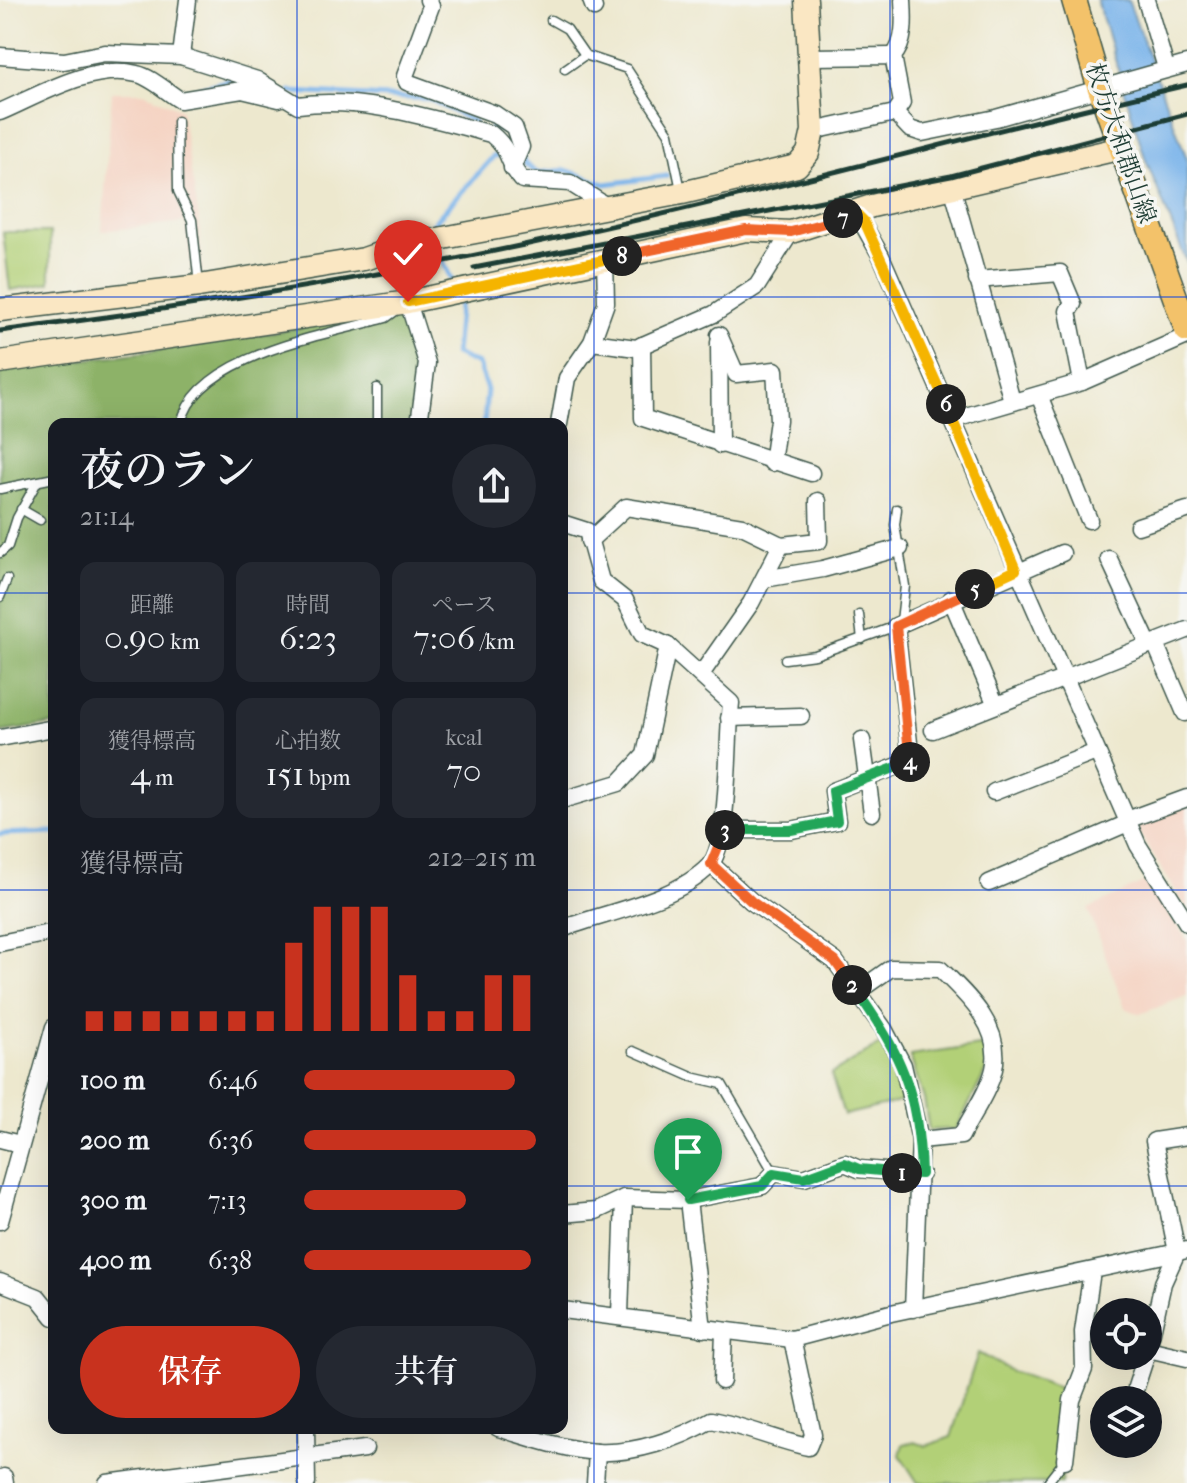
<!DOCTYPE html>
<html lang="ja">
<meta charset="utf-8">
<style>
:root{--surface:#171b24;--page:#242831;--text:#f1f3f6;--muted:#9ea1a6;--accent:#c8321e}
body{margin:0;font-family:"IM FELL French Canon","Noto Serif JP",serif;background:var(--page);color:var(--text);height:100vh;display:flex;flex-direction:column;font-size:30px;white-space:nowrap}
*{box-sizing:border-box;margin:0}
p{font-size:26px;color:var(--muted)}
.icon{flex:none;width:44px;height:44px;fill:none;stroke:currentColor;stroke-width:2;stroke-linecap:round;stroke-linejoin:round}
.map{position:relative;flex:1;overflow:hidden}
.drawer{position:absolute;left:48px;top:418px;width:520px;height:1016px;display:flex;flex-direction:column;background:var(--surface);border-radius:16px;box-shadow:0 8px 32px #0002}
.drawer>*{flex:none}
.tools{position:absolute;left:1090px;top:1298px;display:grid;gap:16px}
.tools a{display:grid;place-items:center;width:72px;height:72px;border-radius:50%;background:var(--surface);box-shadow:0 8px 32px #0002;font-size:40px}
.pin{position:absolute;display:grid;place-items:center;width:68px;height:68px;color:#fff;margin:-82px -34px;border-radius:50% 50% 50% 0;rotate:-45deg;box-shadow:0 0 8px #0007}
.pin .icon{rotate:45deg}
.km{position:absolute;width:40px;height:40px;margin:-20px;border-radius:50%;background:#222;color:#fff;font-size:22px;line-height:40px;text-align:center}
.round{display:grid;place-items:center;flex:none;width:84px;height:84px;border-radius:42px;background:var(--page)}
.headline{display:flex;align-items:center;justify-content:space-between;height:136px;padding:0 32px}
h1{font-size:44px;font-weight:600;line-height:60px}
.stats{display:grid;grid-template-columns:repeat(3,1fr);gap:12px;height:136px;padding:8px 32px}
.stats div{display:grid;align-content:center;border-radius:16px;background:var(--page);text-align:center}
.stats b{font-size:34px;font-weight:600}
.stats small{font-size:22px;font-weight:400}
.stats p{font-size:22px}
.chart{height:224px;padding:16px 32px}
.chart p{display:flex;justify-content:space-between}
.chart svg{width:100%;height:144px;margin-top:8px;stroke:var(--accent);stroke-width:6}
.cta{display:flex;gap:16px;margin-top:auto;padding:16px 32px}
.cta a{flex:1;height:92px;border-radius:48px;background:var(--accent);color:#fff;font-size:32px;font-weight:600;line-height:92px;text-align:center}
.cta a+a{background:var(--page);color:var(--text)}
ul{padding:0 32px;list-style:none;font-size:26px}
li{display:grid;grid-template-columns:128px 96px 1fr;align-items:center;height:60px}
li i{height:20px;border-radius:10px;background:var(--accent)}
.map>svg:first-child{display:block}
.built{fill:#f5d3c2}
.green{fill:#b2d077;stroke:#688656;stroke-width:2}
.forest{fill:#8db268;stroke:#56784e;stroke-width:2}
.water{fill:#79b3ea;stroke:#4c788f;stroke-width:2}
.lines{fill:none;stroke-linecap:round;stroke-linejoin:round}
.stream{stroke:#79b3ea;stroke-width:5}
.lane-casing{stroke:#3e574b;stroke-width:11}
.street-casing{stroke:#3e574b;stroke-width:19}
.secondary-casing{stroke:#3e574b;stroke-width:25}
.primary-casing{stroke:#3e574b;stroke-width:27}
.lane{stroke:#fff;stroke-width:8}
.street{stroke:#fff;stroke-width:16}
.secondary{stroke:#fae7c3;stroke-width:22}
.primary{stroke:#f3c26a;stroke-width:24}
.rail{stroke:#1f3d34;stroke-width:5}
.split-1-casing{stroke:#fff;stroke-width:16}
.split-2-casing{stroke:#fff;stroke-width:16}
.split-3-casing{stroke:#fff;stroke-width:16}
.split-4-casing{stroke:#fff;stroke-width:16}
.split-5-casing{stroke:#fff;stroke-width:16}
.split-6-casing{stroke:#fff;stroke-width:16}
.split-7-casing{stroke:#fff;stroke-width:16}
.split-8-casing{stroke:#fff;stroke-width:16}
.split-9-casing{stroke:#fff;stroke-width:16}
.split-1{stroke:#22a559;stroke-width:10}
.split-2{stroke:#22a559;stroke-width:10}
.split-3{stroke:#f0652b;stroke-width:10}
.split-4{stroke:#22a559;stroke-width:10}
.split-5{stroke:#f0652b;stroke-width:10}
.split-6{stroke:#f5b400;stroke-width:10}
.split-7{stroke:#f5b400;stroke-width:10}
.split-8{stroke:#f0652b;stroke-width:10}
.split-9{stroke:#f5b400;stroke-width:10}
.grid{fill:none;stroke:#1d4ed8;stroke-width:2;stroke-opacity:0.55}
.labels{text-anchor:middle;stroke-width:7;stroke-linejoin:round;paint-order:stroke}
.street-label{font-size:24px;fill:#1f3d34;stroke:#f6f6f2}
</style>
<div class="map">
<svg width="1187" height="1483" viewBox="0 0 1187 1483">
<rect width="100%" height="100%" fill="#f6f6f2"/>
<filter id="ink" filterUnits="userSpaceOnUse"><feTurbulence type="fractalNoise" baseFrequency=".0125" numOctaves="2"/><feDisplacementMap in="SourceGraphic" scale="16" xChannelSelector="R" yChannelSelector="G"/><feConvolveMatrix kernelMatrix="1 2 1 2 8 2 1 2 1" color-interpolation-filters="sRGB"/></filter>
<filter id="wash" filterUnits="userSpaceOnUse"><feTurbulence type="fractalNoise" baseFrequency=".006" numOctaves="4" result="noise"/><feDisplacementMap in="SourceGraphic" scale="32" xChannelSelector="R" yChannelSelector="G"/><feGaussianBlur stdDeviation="1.8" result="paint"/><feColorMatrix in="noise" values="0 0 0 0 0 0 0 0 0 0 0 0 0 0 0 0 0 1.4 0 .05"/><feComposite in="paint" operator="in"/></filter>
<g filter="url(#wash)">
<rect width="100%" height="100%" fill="#ede8ce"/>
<g class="built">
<polygon points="112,92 144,92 181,110 199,220 202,271 192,273 185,222 102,231"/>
<polygon points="1187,801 1187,909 1133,823"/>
<polygon points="1147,881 1187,940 1187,996 1140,1014 1125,1008 1088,909"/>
</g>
<g class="green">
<polygon points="3,232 50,232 50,283 10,290"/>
<polygon points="883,1043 903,1101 844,1115 831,1074"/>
<polygon points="987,1045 988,1067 956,1129 929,1130 924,1099 910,1056"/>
<polygon points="978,1353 1011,1371 1065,1390 1061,1407 1062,1483 918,1483 900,1455 903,1444 915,1442 926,1446 951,1437"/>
</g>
<polygon class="forest" points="385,314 409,325 420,372 412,424 54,424 54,724 0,732 0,370 153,351"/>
<polygon class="water" points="1097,0 1128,0 1183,148 1187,159 1187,263 1145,158"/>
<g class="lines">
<g class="stream">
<polyline points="185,92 233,79"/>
<polyline points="290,92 429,99 474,122"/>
<polyline points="491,128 512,133"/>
<polyline points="522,157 525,164 537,173 566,170 605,184 667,176"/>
<polyline points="430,235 427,230 493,157 503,154"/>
<polyline points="436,247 454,285"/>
<polyline points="460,298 455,354 478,364 487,390 484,424"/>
<polyline points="0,834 54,832"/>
<polyline points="1141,863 1165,902"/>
</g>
</g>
</g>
<g filter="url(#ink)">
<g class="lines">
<g class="lane-casing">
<g id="lane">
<polyline points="551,20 567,29 585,55 565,69"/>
<polyline points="585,55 627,69 669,133 681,190"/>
<polyline points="177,121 178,191 192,220 199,285"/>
<polyline points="377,388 377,424"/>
<path d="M 181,424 C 195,355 328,335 386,318 L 397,310"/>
<polyline points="0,489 54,478"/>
<polyline points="21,509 40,520"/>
<polyline points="897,509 895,525 905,586 901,621"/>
<polyline points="0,553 8,546 17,518 37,482"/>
<polyline points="0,597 7,579"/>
<polyline points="859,615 862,639"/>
<polyline points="785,659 815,655 896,626"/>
<polyline points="633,1051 692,1077 722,1084 774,1173"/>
<polyline points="1047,1483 1065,1460"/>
</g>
</g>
<g class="street-casing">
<g id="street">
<polyline points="428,0 431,6 405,76 407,82 495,114 514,127 521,147 512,168"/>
<polyline points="591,0 594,8"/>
<polyline points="1146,0 1166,68"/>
<path d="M 0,56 L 64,61 L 105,53 L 181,56 L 257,80 L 298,105 C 361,96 430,118 491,134 C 513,152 505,161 522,180 L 570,183 L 608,207"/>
<polyline points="181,56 188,0"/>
<path d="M 893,56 C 906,43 904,17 903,0"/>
<polyline points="810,57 893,56 902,103 895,113 813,131"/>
<path d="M 0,112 C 40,95 91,63 137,74 C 151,77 167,92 180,100 L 242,90 L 279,99"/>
<polyline points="895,113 910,129 922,133 996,118 1187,64"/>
<polyline points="953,190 1012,401"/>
<polyline points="857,214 881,256 1138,845 1187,923"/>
<polyline points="977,280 1060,273 1073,304 1068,311 1082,382"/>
<polyline points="408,302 427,363 419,424"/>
<polyline points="719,335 736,374 775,370 778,420 772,463"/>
<polyline points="592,342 636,348 714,314 757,286 791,232"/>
<polyline points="719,342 720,445"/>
<polyline points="642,345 643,418 811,473"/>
<polyline points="1039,395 1089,520"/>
<polyline points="952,420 1082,382 1187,336"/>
<polyline points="559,424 567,378 592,342 606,303 605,259"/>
<path d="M 562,523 L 587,531 L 601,581 L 625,600 L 642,634 L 668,646 L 731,703 C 727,737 730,845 709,866 C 675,901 606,912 562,929"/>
<polyline points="1138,526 1187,510"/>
<polyline points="589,541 626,507 742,526 781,545 819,541 818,501"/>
<polyline points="1109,559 1149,645"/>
<polyline points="764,579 823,569 900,548"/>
<polyline points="951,599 995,703"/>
<polyline points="1155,643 1185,713"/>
<polyline points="702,673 751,603 781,545"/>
<polyline points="729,718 801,716"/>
<polyline points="933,730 1187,630"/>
<polyline points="0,738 54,728"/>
<polyline points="862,740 872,813"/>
<polyline points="994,792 1096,752"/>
<polyline points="562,800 619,783 645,755 668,646"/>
<polyline points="1127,820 1187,798"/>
<polyline points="722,830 791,830 837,821 833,791 911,761 896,626 1062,553"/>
<polyline points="711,864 751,901 835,961 884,1029 903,1065 920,1140 913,1309"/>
<polyline points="989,883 1128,823"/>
<polyline points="0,943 54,932"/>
<path d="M 857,992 L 891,968 L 940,969 C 967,995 1003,1027 994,1069 C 989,1091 971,1116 961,1136 L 920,1140"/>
<polyline points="0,1139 20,1144"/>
<polyline points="688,1200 703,1329"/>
<polyline points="562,1214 596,1211 624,1198 688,1200 762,1186 774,1173 804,1178 845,1163 859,1169 921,1174"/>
<polyline points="0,1221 54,1027"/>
<polyline points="0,1282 38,1297 54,1317"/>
<polyline points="562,1310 792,1339 891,1313 1187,1250"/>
<polyline points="620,1315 624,1198"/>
<polyline points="1148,1349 1187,1358"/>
<polyline points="1148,1350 1163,1283 1177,1252 1154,1141 1187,1136"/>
<polyline points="722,1381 724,1333"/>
<polyline points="1136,1387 1146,1356"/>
<polyline points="306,1428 307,1483"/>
<path d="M 498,1428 C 529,1437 565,1450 597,1452 C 634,1454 680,1439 711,1420 C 745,1426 775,1440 808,1447 L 813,1435 L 792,1339"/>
<polyline points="1065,1460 1072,1400 1084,1369 1083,1332 1092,1271"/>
<polyline points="4,1477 5,1483"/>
<polyline points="107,1483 365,1449"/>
<polyline points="595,1483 597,1452"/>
</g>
</g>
<g class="secondary-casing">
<g id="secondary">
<polyline points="0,310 199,286 364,259 401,246 682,193 797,166 808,153 813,131 806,0"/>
<polyline points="0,362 408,302 746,230 791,232 872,206 1122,148"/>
</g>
</g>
<g class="primary-casing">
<polyline id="primary" points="1074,0 1099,86 1187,330"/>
</g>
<use href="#lane" class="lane"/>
<use href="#street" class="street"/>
<use href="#secondary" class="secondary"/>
<use href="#primary" class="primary"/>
<g class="rail">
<polyline points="474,268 951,176 1187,114"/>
<path d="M 0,331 C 185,308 365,280 547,240 C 762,194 973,134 1187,85"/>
</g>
</g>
</g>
<g class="lines" filter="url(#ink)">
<g class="split-1-casing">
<polyline id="split-1" points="688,1200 762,1186 774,1173 804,1178 845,1163 859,1169 902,1173"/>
</g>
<g class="split-2-casing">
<path id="split-2" d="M 852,985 C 900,1050 919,1093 921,1174 L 902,1173"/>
</g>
<g class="split-3-casing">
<polyline id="split-3" points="725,830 711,864 751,901 835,961 852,985"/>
</g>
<g class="split-4-casing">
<polyline id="split-4" points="725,830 791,830 837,821 833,791 910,762"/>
</g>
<g class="split-5-casing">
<polyline id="split-5" points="910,762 896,626 975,589"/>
</g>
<g class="split-6-casing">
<polyline id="split-6" points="946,404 1016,570 975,589"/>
</g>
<g class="split-7-casing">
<polyline id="split-7" points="843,218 857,214 864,221 946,404"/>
</g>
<g class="split-8-casing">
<polyline id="split-8" points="622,256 746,230 791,232 843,218"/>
</g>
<g class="split-9-casing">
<polyline id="split-9" points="408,302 622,256"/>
</g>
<use href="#split-1" class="split-1"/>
<use href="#split-2" class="split-2"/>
<use href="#split-3" class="split-3"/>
<use href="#split-4" class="split-4"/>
<use href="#split-5" class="split-5"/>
<use href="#split-6" class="split-6"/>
<use href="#split-7" class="split-7"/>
<use href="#split-8" class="split-8"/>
<use href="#split-9" class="split-9"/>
</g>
<path class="grid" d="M 297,0 L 297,424M 594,0 L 594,1483M 890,0 L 890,1483M 0,297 L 1187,297M 0,593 L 54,593M 562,593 L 1187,593M 0,890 L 54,890M 562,890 L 1187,890M 0,1186 L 54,1186M 562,1186 L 1187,1186M 297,1428 L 297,1483"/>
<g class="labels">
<g class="street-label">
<text transform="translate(1121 143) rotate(71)" y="8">枚方大和郡山線</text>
</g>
</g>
</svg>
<div class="tools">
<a><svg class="icon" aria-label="locate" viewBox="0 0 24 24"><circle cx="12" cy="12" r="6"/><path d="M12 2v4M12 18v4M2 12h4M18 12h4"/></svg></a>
<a><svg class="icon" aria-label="layers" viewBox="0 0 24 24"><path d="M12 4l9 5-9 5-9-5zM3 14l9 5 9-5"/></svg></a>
</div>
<div class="pin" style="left:688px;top:1200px;background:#1e9e55"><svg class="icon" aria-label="arrive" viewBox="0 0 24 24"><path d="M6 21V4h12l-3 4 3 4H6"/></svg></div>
<div class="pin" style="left:408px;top:302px;background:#d93025"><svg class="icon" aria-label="check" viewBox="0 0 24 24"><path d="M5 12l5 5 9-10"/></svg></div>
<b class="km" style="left:902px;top:1173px">1</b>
<b class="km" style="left:852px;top:985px">2</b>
<b class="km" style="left:725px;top:830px">3</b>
<b class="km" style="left:910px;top:762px">4</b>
<b class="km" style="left:975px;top:589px">5</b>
<b class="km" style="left:946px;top:404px">6</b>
<b class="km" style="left:843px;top:218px">7</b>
<b class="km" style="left:622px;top:256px">8</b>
<section class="drawer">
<div class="headline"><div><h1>夜のラン</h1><p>21:14</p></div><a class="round"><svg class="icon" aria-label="share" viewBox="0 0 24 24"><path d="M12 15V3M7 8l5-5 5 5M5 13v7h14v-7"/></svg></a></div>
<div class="stats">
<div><p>距離</p><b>0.90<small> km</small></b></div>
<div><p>時間</p><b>6:23</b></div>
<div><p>ペース</p><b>7:06<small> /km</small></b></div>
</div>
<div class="stats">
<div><p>獲得標高</p><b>4<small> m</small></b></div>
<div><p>心拍数</p><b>151<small> bpm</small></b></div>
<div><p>kcal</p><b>70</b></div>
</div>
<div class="chart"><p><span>獲得標高</span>212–215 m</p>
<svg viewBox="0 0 160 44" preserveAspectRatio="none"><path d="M5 44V38M15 44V38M25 44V38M35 44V38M45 44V38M55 44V38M65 44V38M75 44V17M85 44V6M95 44V6M105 44V6M115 44V27M125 44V38M135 44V38M145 44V27M155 44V27"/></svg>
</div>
<ul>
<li><b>100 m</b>6:46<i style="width:91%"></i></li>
<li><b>200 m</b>6:36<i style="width:100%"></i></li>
<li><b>300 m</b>7:13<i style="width:70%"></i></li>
<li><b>400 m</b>6:38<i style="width:98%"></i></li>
</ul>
<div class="cta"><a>保存</a><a>共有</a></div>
</section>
</div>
